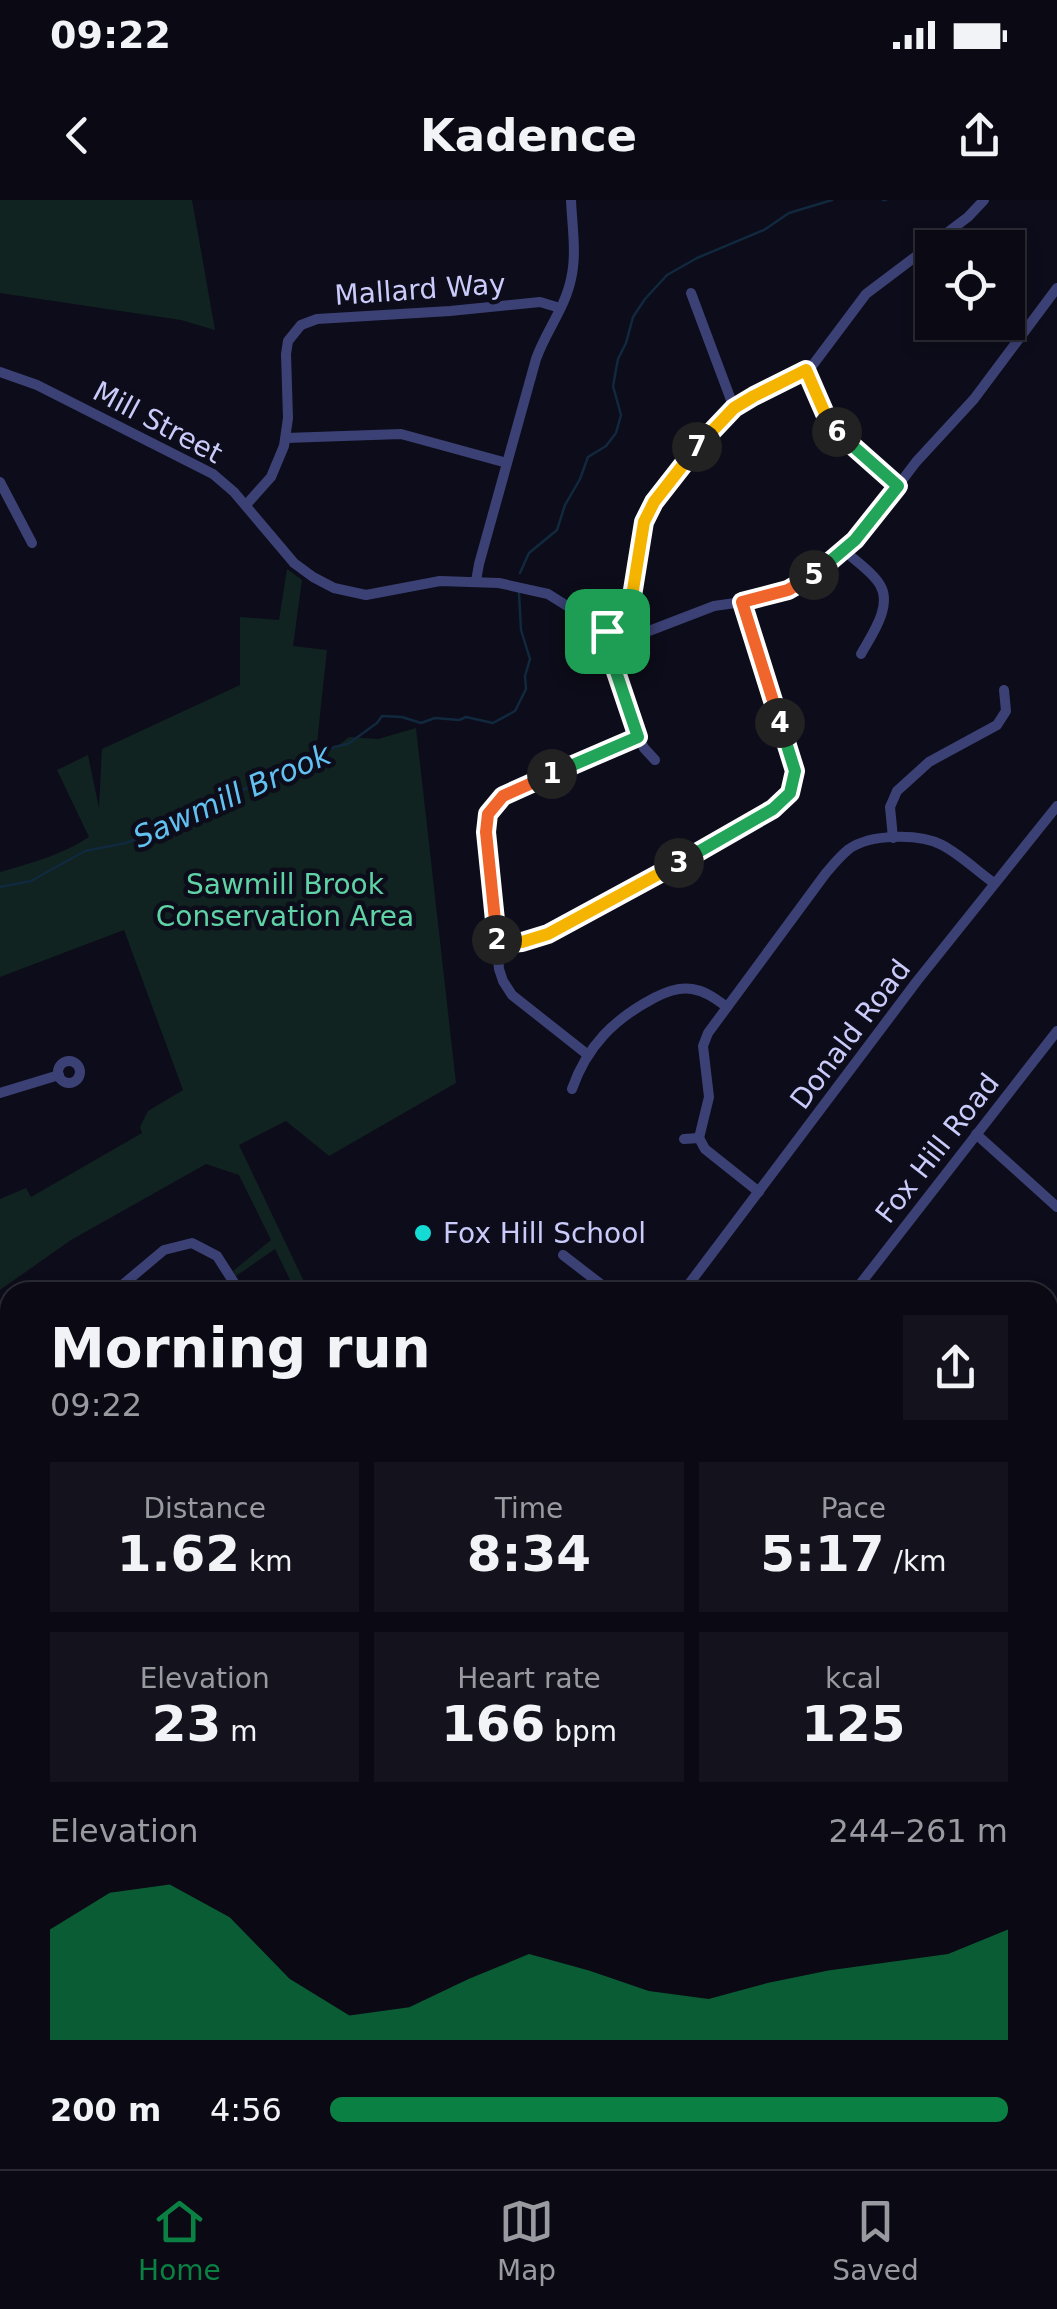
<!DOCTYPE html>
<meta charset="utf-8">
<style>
:root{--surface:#0a0914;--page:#13121d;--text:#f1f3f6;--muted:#999aa0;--line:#2a2a34;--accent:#0b8043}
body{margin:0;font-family:"DejaVu Sans",sans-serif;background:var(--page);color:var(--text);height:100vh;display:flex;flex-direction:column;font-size:38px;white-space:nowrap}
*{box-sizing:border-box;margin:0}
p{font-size:32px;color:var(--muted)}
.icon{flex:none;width:55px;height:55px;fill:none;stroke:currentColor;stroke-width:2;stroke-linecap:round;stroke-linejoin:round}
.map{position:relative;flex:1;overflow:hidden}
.panel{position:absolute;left:0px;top:1082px;width:1058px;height:888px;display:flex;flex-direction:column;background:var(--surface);border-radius:30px 30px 0 0;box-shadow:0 5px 15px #0003,0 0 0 2px var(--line)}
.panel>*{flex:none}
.buttons{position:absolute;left:915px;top:30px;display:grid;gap:20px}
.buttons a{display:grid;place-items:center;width:110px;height:110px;border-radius:0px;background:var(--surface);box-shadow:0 5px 15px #0003,0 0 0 2px var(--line);font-size:50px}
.pin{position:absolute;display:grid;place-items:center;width:85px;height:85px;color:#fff;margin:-42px;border-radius:20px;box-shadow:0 5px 15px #0006}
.km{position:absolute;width:50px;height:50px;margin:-25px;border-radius:50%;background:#222;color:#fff;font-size:28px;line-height:50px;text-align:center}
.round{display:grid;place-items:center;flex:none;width:105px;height:105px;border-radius:0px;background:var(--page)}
.overview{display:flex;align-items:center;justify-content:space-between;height:170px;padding:0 50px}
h1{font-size:55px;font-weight:700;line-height:75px}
.stats{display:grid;grid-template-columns:repeat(3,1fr);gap:15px;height:170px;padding:10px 50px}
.stats div{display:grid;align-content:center;border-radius:0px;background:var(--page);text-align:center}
.stats b{font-size:50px;font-weight:700}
.stats small{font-size:28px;font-weight:400}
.stats p{font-size:28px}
.chart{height:280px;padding:20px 50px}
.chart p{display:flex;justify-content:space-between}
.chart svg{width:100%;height:180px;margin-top:10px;fill:var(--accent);opacity:.7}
ul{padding:0 50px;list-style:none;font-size:32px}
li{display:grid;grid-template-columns:160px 120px 1fr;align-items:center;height:75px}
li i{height:25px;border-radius:12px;background:var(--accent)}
.status{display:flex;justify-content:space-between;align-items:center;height:70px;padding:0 50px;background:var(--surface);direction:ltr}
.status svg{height:28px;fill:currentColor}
header{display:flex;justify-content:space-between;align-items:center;height:130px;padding:0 50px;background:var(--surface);font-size:45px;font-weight:700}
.dock{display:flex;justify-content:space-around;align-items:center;height:140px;border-top:2px solid var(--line);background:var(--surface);font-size:28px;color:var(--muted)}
.dock a{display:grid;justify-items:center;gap:5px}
.dock .on{color:var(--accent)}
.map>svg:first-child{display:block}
.green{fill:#102320}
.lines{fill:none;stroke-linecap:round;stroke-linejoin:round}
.stream{stroke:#11293e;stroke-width:2.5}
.minor{stroke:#3c4175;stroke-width:10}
.split-1-casing{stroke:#fff;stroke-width:20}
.split-2-casing{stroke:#fff;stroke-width:20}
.split-3-casing{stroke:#fff;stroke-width:20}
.split-4-casing{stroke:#fff;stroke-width:20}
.split-5-casing{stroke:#fff;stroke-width:20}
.split-6-casing{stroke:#fff;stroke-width:20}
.split-7-casing{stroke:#fff;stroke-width:20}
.split-8-casing{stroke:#fff;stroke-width:20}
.split-1{stroke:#22a559;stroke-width:12}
.split-2{stroke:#f0652b;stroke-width:12}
.split-3{stroke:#f5b400;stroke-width:12}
.split-4{stroke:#22a559;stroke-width:12}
.split-5{stroke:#f0652b;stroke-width:12}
.split-6{stroke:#22a559;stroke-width:12}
.split-7{stroke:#f5b400;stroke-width:12}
.split-8{stroke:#f5b400;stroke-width:12}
.poi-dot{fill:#15dbd5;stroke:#0d0c1a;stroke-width:4}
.labels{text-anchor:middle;stroke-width:9;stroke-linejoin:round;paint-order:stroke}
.street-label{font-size:28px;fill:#cacbfa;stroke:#0d0c1a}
.park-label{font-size:28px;fill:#5fd2a6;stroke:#0d0c1a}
.poi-label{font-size:28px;fill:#cacbfa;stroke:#0d0c1a;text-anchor:start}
.water-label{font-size:30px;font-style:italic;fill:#62c1f0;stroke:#0d0c1a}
</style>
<div class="status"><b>09:22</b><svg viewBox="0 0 49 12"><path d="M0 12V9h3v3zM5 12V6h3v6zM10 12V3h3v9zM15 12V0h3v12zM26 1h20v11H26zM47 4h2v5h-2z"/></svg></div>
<header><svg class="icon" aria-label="back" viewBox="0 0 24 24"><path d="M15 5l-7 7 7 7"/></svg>Kadence<svg class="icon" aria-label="share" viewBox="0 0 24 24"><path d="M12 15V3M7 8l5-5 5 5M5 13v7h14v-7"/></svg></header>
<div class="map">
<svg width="1057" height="1969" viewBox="0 0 1057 1969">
<rect width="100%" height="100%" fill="#0d0c1a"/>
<g class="green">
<polygon points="0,0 192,0 215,130 181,120 0,93"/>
<path d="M 287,369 L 302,380 L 293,446 L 327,450 L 316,552 L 335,548 L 349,537 L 378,539 L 416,528 L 456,883 L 329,956 L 286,921 L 239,945 L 309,1092 L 296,1092 L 275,1049 L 236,1076 L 233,1071 L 271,1040 L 239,975 L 206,964 L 71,1040 L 0,1090 L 0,999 L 26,988 L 31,997 L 142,933 L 140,927 L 148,911 L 183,890 L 124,730 L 0,777 L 0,672 C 31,663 62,655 89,637 L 57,570 L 88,555 L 99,608 L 102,549 L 240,485 L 240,417 L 279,420 Z"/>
<polygon points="0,1162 10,1164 10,1477 0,1465 0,1434 8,1427 0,1416"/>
<polygon points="203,1960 925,1960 917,1969 197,1969 193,1966"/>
</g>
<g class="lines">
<g class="stream">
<polyline points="883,0 886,0"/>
<polyline points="520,373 529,353 557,330 565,305 580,279 588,257 606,246 616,233 621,215 613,186 618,159 626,143 633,117 645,99 667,75 697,58 764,30 789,13 832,0"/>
<polyline points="0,687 31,681 85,651 126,643 151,633 162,623 186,610 290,573 334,547 348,544 377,523 382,516 402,517 421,523 435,518 459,520 466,517 493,523 515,511 526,489 525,476 530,459 521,430 519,393"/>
<polyline points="1048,1875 1057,1877"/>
<polyline points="867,1960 869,1969"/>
<polyline points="318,1969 334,1965 342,1960"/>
</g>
<g class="minor">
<polyline points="691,93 734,208"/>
<polyline points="807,170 826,216 836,230 898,287"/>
<polyline points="0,172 37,185 213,274 234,292 294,363 313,377 334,388 366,395 440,381 499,383 548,394 607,431 626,433 649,431 714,406 742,402 788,390 818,373 835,359 870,323 916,262 974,199 1057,88"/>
<polyline points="286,238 401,234 507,263"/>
<polyline points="0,282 32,343"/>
<polyline points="246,305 271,277 284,246 288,218 286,154 288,141 301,125 317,119 450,111 540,102 560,108"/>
<path d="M 844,350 C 855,361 873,372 880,385 C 893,406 871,436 861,454"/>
<path d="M 476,381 L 479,364 L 536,159 C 546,131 565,108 571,79 C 577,54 572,25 571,0"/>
<polyline points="607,431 606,442 638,537 644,548 655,560"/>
<path d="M 626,433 C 631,399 633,351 645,319 C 657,289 711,225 737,206 C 760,190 790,184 812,166 L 866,94 L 968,17 L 984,0"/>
<polyline points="893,638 890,607 897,591 929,562 997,525 1006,511 1004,490"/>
<path d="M 497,744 L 538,739 L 571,724 L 773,609 C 790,598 797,583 793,563 L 742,402"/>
<polyline points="588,855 512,795 503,781 499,769 486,623 493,605 503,596 638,537"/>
<circle cx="69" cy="872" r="11"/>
<path d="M 572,889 C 587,846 614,819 654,798 C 666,792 678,787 692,789 C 706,791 716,799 727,807"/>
<polyline points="0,893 59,875"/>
<polyline points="976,934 1057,1007"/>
<path d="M 699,938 L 709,897 L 703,846 L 708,833 L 826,673 C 833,665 840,656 849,649 C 870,634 919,633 942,645 C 961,655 977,671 994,683"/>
<polyline points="684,939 699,938 705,949 759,992"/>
<polyline points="563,1055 611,1092"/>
<polyline points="114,1092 164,1050 192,1043 217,1056 240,1092"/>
<polyline points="683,1092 917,781 1057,606"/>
<polyline points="854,1092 1057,831"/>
<polyline points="1048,1134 1057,1123"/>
<polyline points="0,1159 10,1162"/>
<polyline points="1048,1272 1057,1279"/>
<polyline points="1048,1340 1057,1328"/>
<polyline points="1048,1454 1057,1461"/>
<polyline points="0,1549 10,1556"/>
<polyline points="1048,1597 1057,1584"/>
<polyline points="1048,1608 1057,1617"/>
<polyline points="1048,1792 1057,1801"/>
<polyline points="0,1844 10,1844"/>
<polyline points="1026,1960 1036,1969"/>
</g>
</g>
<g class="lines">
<g class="split-1-casing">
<polyline id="split-1" points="552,574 638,537 606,442 607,431"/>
</g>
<g class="split-2-casing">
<polyline id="split-2" points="497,740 486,632 488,614 503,596 552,574"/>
</g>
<g class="split-3-casing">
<polyline id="split-3" points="497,740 497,744 522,742 548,734 679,663"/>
</g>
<g class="split-4-casing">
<polyline id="split-4" points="679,663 773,609 790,593 795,571 780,523"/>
</g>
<g class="split-5-casing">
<polyline id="split-5" points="780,523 742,402 788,390 814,375"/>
</g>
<g class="split-6-casing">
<polyline id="split-6" points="814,375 855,340 898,286 837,232"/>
</g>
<g class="split-7-casing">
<polyline id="split-7" points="697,247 734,208 754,196 806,170 826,216 837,232"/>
</g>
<g class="split-8-casing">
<polyline id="split-8" points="607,431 626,433 644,322 654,302 697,247"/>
</g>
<use href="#split-1" class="split-1"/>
<use href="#split-2" class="split-2"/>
<use href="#split-3" class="split-3"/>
<use href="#split-4" class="split-4"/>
<use href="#split-5" class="split-5"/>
<use href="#split-6" class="split-6"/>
<use href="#split-7" class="split-7"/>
<use href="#split-8" class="split-8"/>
</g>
<circle class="poi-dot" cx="423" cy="1033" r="10"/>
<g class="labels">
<g class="street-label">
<text transform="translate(420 89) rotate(-4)" y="10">Mallard Way</text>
<text transform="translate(158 222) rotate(28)" y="10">Mill Street</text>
<text transform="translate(850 834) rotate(-53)" y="10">Donald Road</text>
<text transform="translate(937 948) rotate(-52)" y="10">Fox Hill Road</text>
</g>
<g class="park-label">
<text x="285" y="694">Sawmill Brook<tspan x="285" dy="32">Conservation Area</tspan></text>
</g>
<g class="poi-label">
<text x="443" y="1043">Fox Hill School</text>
</g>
<g class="water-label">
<text transform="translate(232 596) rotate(-24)" y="10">Sawmill Brook</text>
</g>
</g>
</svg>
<div class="buttons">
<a><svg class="icon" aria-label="locate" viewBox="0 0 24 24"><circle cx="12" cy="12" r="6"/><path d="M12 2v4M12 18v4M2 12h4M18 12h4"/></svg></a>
</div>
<div class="pin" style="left:607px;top:431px;background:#1e9e55"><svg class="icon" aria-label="arrive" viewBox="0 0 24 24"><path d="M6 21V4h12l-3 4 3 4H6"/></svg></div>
<b class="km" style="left:552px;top:574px">1</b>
<b class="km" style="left:497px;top:740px">2</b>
<b class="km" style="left:679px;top:663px">3</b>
<b class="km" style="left:780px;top:523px">4</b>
<b class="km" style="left:814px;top:375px">5</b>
<b class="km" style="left:837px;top:232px">6</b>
<b class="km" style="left:697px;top:247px">7</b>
<section class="panel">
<div class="overview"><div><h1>Morning run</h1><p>09:22</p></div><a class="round"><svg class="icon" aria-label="share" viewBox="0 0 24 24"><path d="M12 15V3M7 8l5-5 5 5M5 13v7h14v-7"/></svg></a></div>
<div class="stats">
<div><p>Distance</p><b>1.62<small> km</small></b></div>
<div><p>Time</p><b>8:34</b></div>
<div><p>Pace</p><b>5:17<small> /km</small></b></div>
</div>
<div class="stats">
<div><p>Elevation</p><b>23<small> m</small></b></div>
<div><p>Heart rate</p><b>166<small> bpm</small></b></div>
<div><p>kcal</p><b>125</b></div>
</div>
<div class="chart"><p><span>Elevation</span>244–261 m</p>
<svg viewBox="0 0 160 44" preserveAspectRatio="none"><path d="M0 44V17L10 8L20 6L30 14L40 29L50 38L60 36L70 29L80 23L90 27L100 32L110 34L120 30L130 27L140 25L150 23L160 17V44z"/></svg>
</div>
<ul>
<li><b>200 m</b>4:56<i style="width:100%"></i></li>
</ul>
</section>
</div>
<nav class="dock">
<a class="on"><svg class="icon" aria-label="home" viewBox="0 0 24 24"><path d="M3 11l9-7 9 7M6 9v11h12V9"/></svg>Home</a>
<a><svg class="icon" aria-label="map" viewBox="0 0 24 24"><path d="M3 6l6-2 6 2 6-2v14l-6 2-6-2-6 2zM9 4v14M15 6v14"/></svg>Map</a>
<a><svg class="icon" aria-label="saved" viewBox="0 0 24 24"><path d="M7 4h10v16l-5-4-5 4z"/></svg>Saved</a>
</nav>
